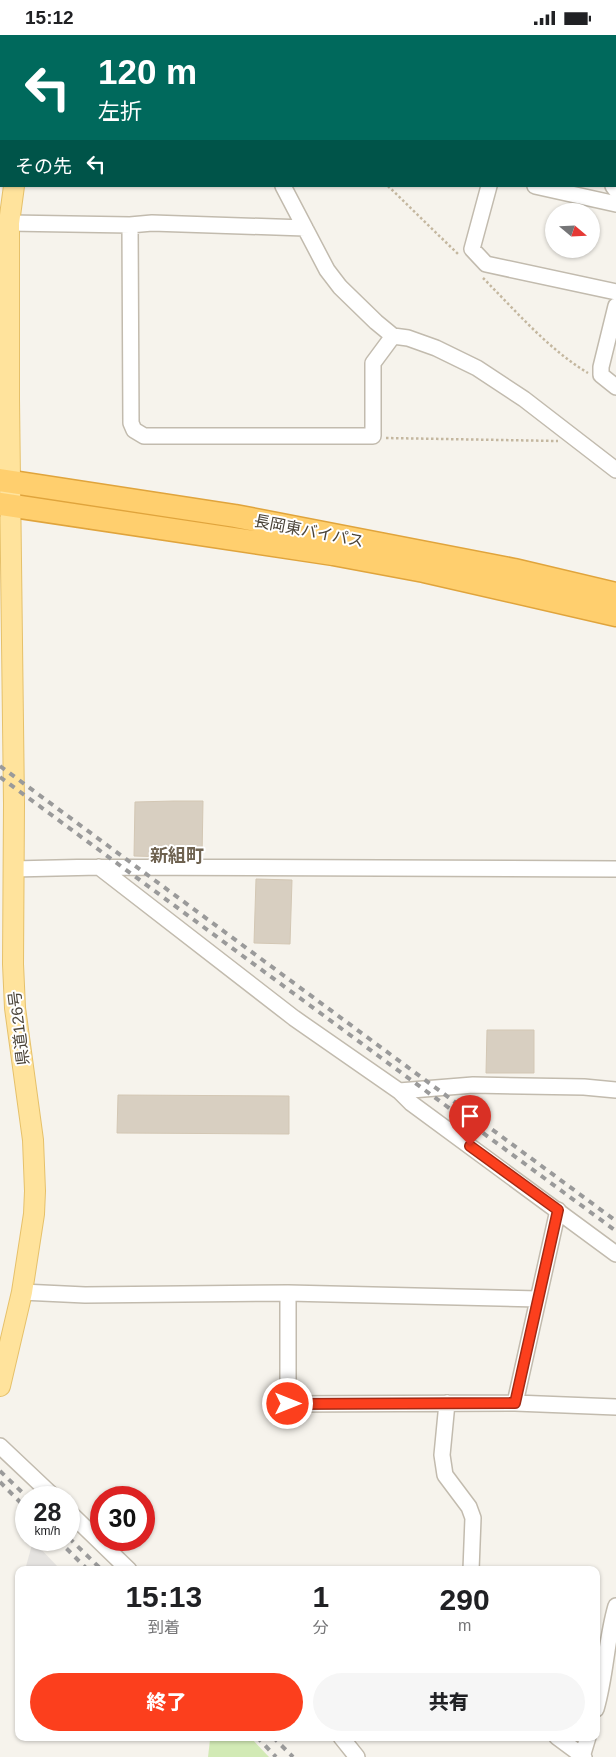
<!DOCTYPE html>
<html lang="ja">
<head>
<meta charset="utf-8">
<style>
  body { margin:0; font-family:Helvetica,"Noto Sans JP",sans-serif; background:#f6f6f6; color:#202124; height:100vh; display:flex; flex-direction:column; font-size:19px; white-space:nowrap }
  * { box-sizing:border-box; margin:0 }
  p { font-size:16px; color:#757577 }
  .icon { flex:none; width:28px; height:28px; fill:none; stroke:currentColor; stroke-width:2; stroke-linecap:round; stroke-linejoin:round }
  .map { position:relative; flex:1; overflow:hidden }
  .drawer { position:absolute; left:15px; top:1531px; width:585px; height:175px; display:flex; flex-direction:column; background:#fff; border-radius:10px; box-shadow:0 1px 4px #0004 }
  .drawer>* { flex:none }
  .guide { position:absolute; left:0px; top:0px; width:616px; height:152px; box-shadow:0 1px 4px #0004; background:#00695c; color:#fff; overflow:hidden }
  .needle { width:32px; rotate:109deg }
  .controls { position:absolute; left:545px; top:168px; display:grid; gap:10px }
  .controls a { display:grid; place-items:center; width:55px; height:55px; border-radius:50%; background:#fff; box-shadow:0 1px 4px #0004; font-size:25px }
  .speed { position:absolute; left:15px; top:1451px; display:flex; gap:10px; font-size:25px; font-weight:700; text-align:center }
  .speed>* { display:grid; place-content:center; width:65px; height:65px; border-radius:50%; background:#fff; box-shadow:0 1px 4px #0004; line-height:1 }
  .speed small { font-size:12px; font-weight:400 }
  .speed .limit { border:8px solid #d22; background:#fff; color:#111 }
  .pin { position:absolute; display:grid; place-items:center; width:42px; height:42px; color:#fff; margin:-51px -21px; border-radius:50% 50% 50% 0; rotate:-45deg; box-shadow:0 0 5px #0007 }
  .pin .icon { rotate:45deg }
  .me { position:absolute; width:55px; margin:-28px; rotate:90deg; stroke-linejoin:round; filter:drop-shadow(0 0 4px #0008) }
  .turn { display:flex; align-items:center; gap:18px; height:105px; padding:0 15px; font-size:22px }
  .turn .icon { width:65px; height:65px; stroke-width:2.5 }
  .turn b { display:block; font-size:35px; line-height:42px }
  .then { display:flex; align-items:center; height:48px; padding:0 15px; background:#0003; gap:10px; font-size:19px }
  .eta { display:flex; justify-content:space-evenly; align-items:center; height:85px; text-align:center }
  .eta b { font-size:30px; font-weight:800; line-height:35px }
  .button { display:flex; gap:10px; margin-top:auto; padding:10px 15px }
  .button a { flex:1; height:58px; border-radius:30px; background:#fc3f1d; color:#fff; font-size:20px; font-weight:800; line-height:58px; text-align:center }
  .button a+a { background:#f6f6f6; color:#202124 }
  .status { display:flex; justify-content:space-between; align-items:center; height:35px; padding:0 25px; background:#fff; direction:ltr }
  .status svg { height:14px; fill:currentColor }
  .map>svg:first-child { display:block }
  .green { fill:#d2eab5 }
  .parking { fill:#e5e3e0 }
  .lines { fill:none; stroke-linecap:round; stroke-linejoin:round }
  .canal { stroke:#a9d4f2; stroke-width:12 }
  .building { fill:#d8cfc1; stroke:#d3c7b4 }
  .minor-casing { stroke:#c2bbae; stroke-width:18 }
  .major-casing { stroke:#e6c16a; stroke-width:22 }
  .highway-casing { stroke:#e0a43c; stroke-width:25 }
  .path { stroke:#c4b79f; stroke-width:2.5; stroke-dasharray:2.5 2.5; stroke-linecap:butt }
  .minor { stroke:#fff; stroke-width:15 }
  .major { stroke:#ffe39c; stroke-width:20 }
  .highway { stroke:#ffcf6e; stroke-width:22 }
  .rail { stroke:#9a9a9a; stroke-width:4; stroke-dasharray:6 6; stroke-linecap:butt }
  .route-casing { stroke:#a42913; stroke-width:12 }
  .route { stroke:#fc3f1d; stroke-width:9 }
  .labels { text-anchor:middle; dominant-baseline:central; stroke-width:4; stroke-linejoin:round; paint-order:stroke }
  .street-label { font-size:16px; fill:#4b4439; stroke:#fff }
  .neighbourhood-label { font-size:18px; font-weight:bold; fill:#6e6250; stroke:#fff }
</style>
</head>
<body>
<div class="status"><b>15:12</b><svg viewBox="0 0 49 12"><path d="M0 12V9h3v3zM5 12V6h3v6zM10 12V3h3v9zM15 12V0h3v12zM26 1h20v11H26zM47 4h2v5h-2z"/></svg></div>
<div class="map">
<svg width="616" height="1722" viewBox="0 0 616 1722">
  <rect width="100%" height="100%" fill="#f6f3ec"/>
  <!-- green -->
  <path class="green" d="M 215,1703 L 251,1703 L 269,1722 L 208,1722 L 210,1705 Z"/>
  <!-- parking -->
  <path class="parking" d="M 33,1506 L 58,1532 L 57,1535 L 25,1535 Z"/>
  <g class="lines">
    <!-- canal -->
    <path class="canal" d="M 537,0 L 538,1
      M 615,92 L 616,93"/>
  </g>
  <!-- building -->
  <path class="building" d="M 174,766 L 203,766 L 202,823 L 134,821 L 135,767 Z
    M 256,844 L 292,845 L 290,909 L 254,908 Z
    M 487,995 L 534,995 L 534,1038 L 486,1038 Z
    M 118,1060 L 289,1061 L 289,1099 L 117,1098 Z"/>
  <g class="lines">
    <defs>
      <path id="minor" d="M 199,0 L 200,1
        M 284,0 L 285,1
        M 356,0 L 357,1
        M 486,0 L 487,1
        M 444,1 L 445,0
        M 0,29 L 1,30
        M 283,151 L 327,235 L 340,252 L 376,287 L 393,301 L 408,303 L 436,313 L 477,333 L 524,364 L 616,435
        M 489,151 L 472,214 L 486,229 L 616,257
        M 535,151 L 616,169
        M 613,151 L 616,155
        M 9,188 L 130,190 L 152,188 L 305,193
        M 130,190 L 131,388 L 134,395 L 144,401 L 373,401 L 373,328 L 393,301
        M 616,271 L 601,332 L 601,340 L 616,352
        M 99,832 L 294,983 L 399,1056 L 411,1068 L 616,1219
        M 13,834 L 99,832 L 616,834
        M 399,1056 L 473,1050 L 584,1052 L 616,1055
        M 22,1257 L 85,1260 L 288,1258 L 538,1264
        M 288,1258 L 288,1369 L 515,1368 L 616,1372
        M 447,1368 L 442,1420 L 445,1440 L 469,1472 L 473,1483 L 471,1535
        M 515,1368 L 558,1175
        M 0,1411 L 54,1462
        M 69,1477 L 129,1535
        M 596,1674 C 606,1640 606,1605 616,1571
        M 341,1702 L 357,1722
        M 557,1702 L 584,1722
        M 582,1722 L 588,1702"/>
      <path id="major" d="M 36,1 L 37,0
        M 0,1351 L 22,1257 L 34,1179 L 35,1156 L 33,1105 L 15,973 L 13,929 L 14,769 L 9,364 L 9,188 L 14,151"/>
      <path id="highway" d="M 0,445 L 235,481 L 514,535 L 616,559
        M 0,469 L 333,519 L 424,536 L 616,580"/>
    </defs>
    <!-- minor casing -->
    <use href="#minor" class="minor-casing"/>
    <!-- major casing -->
    <use href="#major" class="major-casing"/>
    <!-- highway casing -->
    <use href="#highway" class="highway-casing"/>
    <!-- path -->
    <path class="path" d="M 388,151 L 459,220
      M 483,243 C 516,276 548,314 588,338
      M 386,403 L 558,406"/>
    <!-- minor -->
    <use href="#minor" class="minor"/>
    <!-- major -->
    <use href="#major" class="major"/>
    <!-- highway -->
    <use href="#highway" class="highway"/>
    <!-- rail -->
    <path class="rail" d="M 0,731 L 616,1186
      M 0,742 L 616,1196
      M 0,1436 L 27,1462
      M 0,1447 L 26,1473
      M 69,1503 L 102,1535
      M 58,1505 L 88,1535
      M 257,1702 L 276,1722
      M 273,1702 L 293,1722"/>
  </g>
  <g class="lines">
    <defs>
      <path id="route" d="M 288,1369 L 515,1368 L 558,1175 L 470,1111"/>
    </defs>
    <!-- route casing -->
    <use href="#route" class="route-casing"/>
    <!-- route -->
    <use href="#route" class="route"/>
  </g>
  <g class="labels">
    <!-- street labels -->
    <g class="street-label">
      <text transform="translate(309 496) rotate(11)">長岡東バイパス</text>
      <text transform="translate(19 993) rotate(-97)">県道126号</text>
    </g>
    <!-- neighbourhood labels -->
    <g class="neighbourhood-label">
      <text x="177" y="821">新組町</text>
    </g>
  </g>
</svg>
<div class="controls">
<a><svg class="needle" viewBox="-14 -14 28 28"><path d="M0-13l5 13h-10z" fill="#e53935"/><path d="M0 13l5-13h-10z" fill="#757577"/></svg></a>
</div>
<div class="speed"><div>28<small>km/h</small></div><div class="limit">30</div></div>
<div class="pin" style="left:470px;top:1111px;background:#d93025"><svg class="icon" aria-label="arrive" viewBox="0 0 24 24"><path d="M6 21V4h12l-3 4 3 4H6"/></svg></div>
<svg class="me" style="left:288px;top:1369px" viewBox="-20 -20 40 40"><circle r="17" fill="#fc3f1d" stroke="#fff" stroke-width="3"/><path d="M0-11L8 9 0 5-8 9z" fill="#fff"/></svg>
<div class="guide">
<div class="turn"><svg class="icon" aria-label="left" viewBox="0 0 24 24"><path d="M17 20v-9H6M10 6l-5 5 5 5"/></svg><div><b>120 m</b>左折</div></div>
<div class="then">その先<svg class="icon" aria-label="left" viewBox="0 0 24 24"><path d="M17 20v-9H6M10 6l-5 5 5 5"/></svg></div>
</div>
<section class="drawer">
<div class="eta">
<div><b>15:13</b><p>到着</p></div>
<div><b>1</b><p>分</p></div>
<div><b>290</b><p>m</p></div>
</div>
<div class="button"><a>終了</a><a>共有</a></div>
</section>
</div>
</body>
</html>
